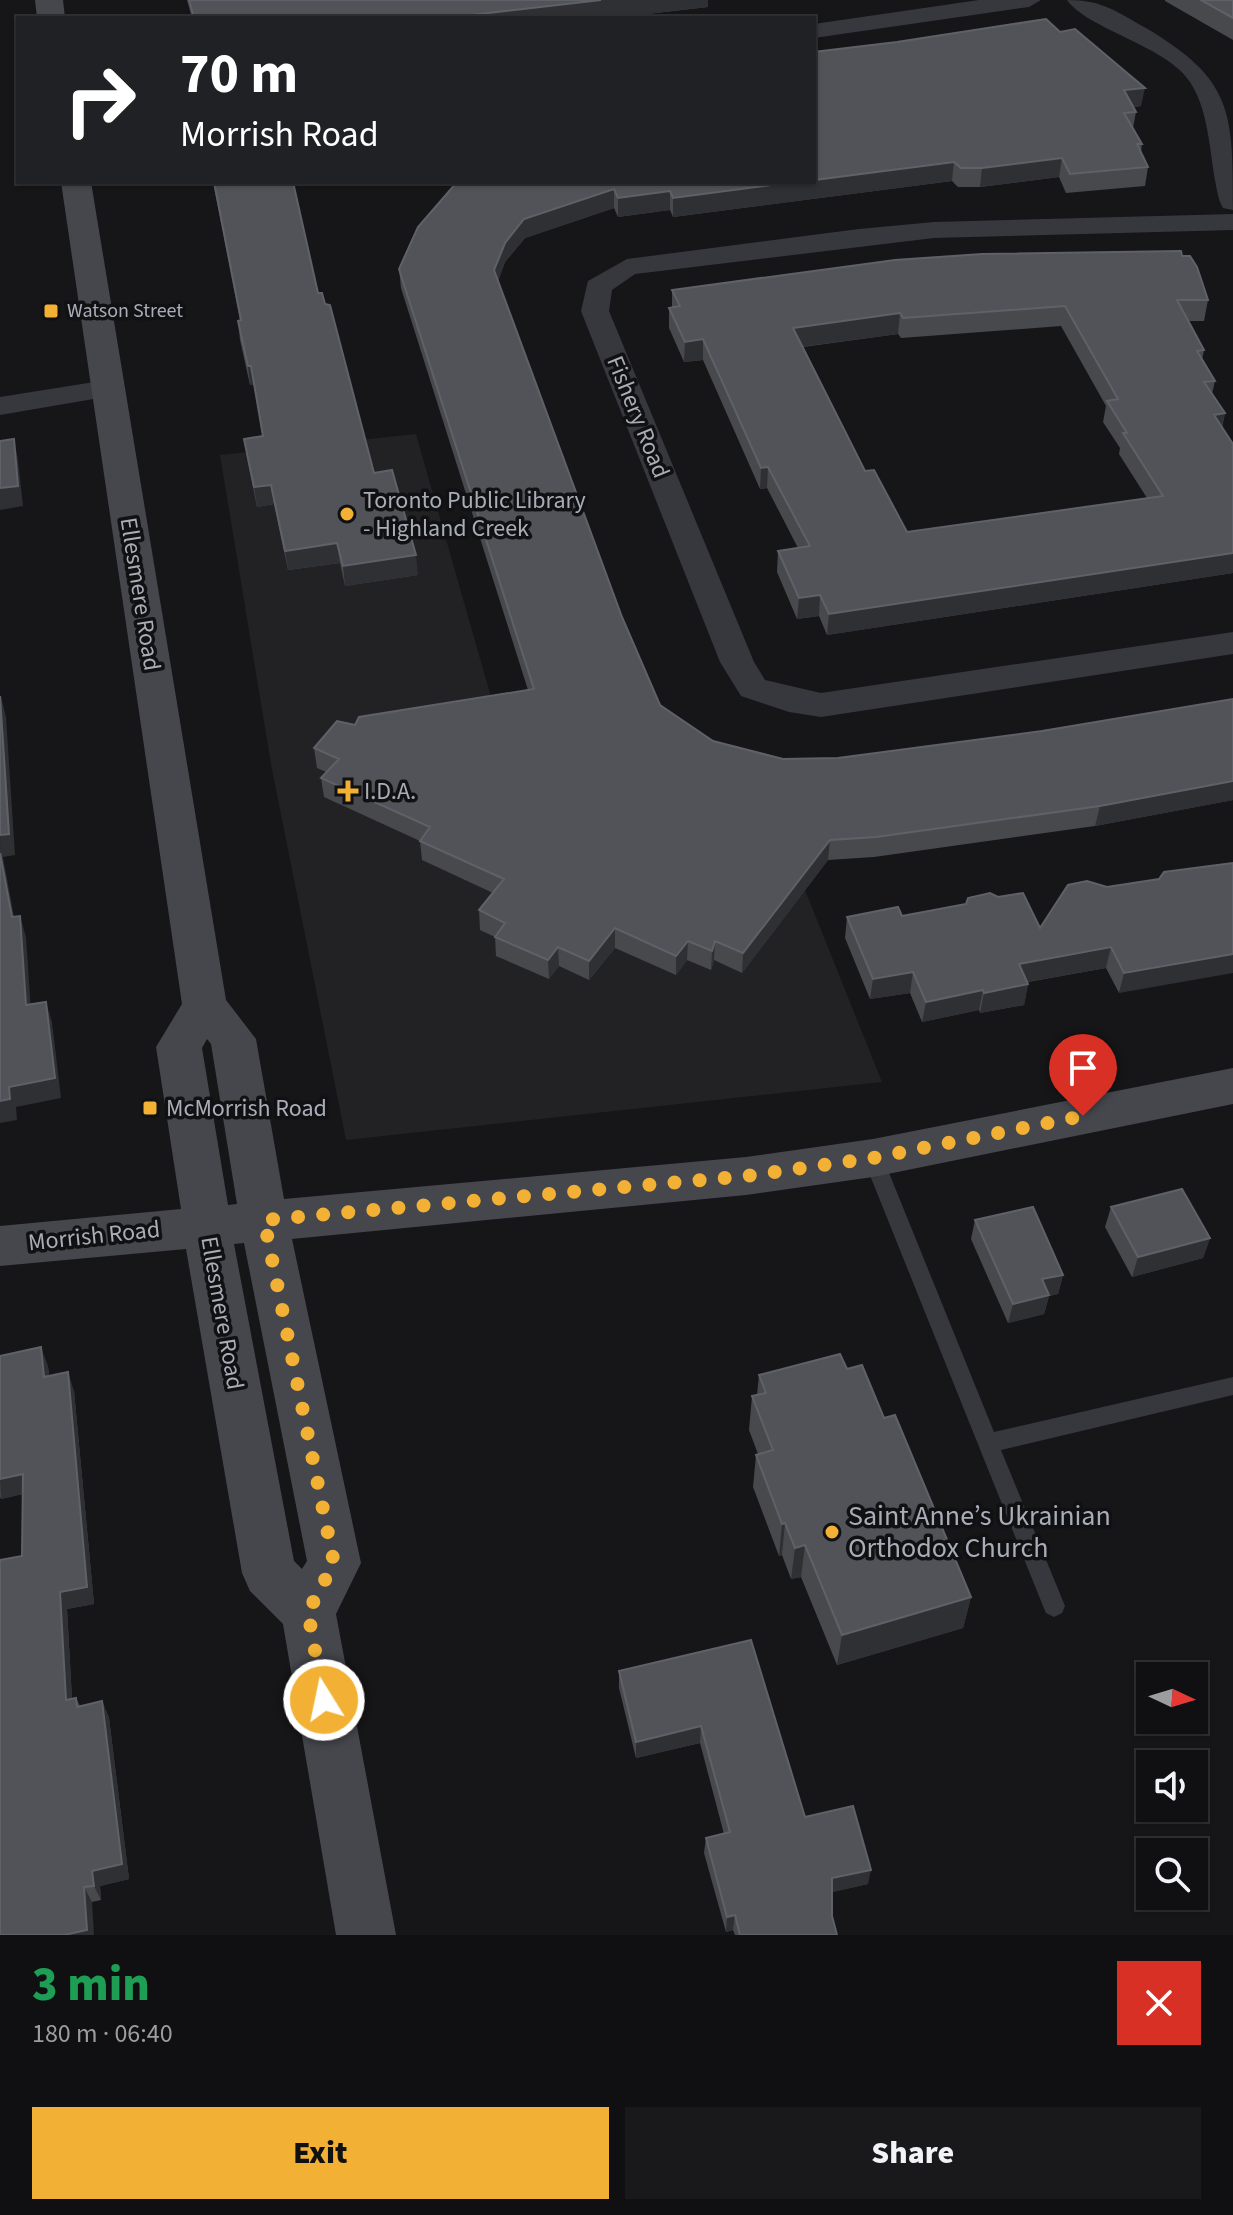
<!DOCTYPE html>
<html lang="en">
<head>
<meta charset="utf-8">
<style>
  body { margin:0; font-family:"Source Sans 3",sans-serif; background:#19191b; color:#f1f3f6; height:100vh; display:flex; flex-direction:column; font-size:30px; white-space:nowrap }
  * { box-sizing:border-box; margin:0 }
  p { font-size:26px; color:#9c9d9f }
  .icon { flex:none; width:44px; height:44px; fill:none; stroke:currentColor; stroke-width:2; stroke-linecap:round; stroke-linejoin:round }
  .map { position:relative; height:1935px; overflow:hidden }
  .side { display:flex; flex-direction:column; background:#101012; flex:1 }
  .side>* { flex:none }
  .guide { position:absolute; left:16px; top:16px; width:800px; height:168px; border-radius:0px; box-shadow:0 2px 6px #0004,0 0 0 2px #303032; background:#202124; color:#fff; overflow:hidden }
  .needle { width:52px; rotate:94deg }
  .controls { position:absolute; left:1136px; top:1662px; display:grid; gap:16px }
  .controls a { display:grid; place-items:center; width:72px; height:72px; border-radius:0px; background:#101012; box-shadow:0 2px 6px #0004,0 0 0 2px #303032; font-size:40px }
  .pin { position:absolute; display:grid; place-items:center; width:68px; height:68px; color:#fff; margin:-82px -34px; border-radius:50% 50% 50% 0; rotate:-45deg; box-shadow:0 0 8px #0007 }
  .pin .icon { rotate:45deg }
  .me { position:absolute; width:88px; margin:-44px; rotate:350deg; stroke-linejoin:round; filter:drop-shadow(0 0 6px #0008) }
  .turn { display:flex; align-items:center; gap:28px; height:168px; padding:0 32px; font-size:36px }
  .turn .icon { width:104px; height:104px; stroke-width:2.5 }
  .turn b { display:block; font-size:56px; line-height:68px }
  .round { display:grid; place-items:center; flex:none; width:84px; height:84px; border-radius:0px; background:#19191b }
  .overview { display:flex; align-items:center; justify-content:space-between; height:136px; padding:0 32px }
  h1 { font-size:48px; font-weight:800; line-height:60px; color:#1e9e55 }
  .primary-button { display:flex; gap:16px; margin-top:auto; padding:16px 32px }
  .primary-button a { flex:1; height:92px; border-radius:0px; background:#f2b134; color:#111; font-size:32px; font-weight:800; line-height:92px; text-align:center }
  .primary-button a+a { background:#19191b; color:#f1f3f6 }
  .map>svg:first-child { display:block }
  .built { fill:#222225 }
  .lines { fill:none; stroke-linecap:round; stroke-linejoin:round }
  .lane { fill:#37383d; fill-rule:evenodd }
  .street { fill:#37383d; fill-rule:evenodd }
  .secondary { fill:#45474d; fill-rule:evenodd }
  .wall { fill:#47494d; fill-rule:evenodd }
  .shaded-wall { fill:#2f3033 }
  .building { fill:#525359; stroke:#5f6168; stroke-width:2; fill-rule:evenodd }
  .route { stroke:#f2b134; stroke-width:14; stroke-dasharray:0 25.2 }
  .poi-dot { fill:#f2b134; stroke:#111113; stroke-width:3 }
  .labels { text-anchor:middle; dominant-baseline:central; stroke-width:7; stroke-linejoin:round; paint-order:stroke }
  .far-poi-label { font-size:20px; fill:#a8adb8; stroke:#111113; text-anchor:start }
  .street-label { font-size:24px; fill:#a8adb8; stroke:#111113 }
  .poi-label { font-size:24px; fill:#a8adb8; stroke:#111113; text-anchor:start }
  .near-poi-label { font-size:28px; fill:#a8adb8; stroke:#111113; text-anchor:start }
</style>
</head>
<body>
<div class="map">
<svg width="1233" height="1935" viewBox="0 0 1233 1935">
  <rect width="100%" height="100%" fill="#161618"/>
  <!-- built -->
  <path class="built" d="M 416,434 L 491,697 L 801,880 L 882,1082 L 346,1140 L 271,764 L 220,455 Z"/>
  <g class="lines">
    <!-- lane -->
    <path class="lane" d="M 873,1150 L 880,1152 L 883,1158 L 994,1432 L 1233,1377 L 1233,1395 L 1001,1450 L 1065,1606 L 1062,1613 L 1054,1617 L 1046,1613 L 1043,1606 L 863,1158 L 866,1152 Z"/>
    <!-- street -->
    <path class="street" d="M 979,0 L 1041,0 L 1029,7 L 814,38 L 814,24 Z
      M 1067,0 C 1103,0 1115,11 1146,28 C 1233,80 1233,111 1233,210 L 1223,208 L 1220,202 C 1209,165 1212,115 1190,82 C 1167,46 1087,29 1067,0 Z
      M 1233,214 L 1233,230 L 934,238 L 635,274 L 612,290 L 609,311 L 754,662 L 765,680 L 821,693 L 1233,632 L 1233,654 L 821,717 L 789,712 L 741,696 L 720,662 L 581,311 L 588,281 L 627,259 L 859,229 L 934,222 Z
      M 107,380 L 117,383 L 122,389 L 117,395 L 0,415 L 0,397 Z"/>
    <!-- secondary -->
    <path class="secondary" d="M 35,0 L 63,0 L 65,18 L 37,18 Z
      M 61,182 L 91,182 L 226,1000 L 256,1039 L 284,1199 L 746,1157 L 873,1139 L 1233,1068 L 1233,1104 L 873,1177 L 746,1195 L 292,1239 L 361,1563 L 336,1614 L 396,1935 L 336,1935 L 283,1624 L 250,1591 L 242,1573 L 186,1249 L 0,1266 L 0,1226 L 181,1209 L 156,1047 L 182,1004 ZM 207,1039 L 211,1044 L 237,1204 L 228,1205 L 202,1048 ZM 244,1243 L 307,1561 L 302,1569 L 294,1561 L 234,1244 Z"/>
  </g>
  <!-- wall -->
  <path class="wall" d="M 187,0 L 708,0 L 708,7 L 612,18 L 192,18 Z
    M 1165,0 L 1233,0 L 1233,40 L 1165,1 Z
    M 814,52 L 1141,106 L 1134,107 L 1136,112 L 1133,128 L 1142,144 L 1141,152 L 1148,167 L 1145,186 L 1066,193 L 1059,177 L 980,187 L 958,187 L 952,181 L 673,217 L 670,210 L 618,217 L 614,208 L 525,238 L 505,262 L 498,281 L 622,617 L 660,705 L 713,741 L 783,759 L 838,758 L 1042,731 L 1233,699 L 1233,800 L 1095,826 L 874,857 L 828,860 L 742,973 L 714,960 L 711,970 L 687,960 L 676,975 L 615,948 L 589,980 L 559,966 L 549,979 L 496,956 L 495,937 L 480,930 L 479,910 L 493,893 L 422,860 L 420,841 L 324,797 L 321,778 L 326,772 L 317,768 L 314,748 L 355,725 L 528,690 L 401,288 L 399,269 Z
    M 213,182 L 293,182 L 318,293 L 374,473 L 418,575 L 345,586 L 340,563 L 288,570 L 274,504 L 257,507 L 247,458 L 244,439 L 263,436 L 254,385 L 250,385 L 240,340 L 238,321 L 240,320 Z
    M 1182,256 L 1208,300 L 1204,321 L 1188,321 L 1204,350 L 1202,360 L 1215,381 L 1212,394 L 1225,413 L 1222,428 L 1233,444 L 1233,573 L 827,635 L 819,616 L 797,619 L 777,572 L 778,551 L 798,548 L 767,488 L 760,489 L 703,360 L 684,362 L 669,328 L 669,308 L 672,307 L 672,290 ZM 1061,326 L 1106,406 L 1103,422 L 1120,448 L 1119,454 L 1147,498 L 907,532 L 865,471 L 803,347 L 898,334 L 901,338 Z
    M 1159,879 L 1119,993 L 1106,968 L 1028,982 L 1028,984 L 1024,1005 L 980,1013 L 979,1010 L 922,1022 L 910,993 L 870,999 L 845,938 L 847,917 L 902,916 L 1040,928 L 1107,887 Z
    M 1111,1207 L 1210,1238 L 1203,1258 L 1132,1277 L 1105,1227 Z
    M 975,1220 L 1063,1275 L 1058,1294 L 1049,1296 L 1044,1314 L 1008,1323 L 971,1239 Z
    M 0,1356 L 48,1366 L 49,1376 L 74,1391 L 94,1604 L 67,1609 L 72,1699 L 76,1698 L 80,1706 L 102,1701 L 109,1718 L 129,1879 L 100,1886 L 101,1900 L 92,1902 L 0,1935 L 22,1556 L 23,1494 L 1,1499 L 0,1497 Z
    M 847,1369 L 884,1418 L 971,1597 L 963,1628 L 837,1665 L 801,1577 L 791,1579 L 782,1555 L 779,1556 L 753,1487 L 756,1455 L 758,1454 L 749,1430 L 752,1396 L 757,1395 L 759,1375 Z
    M 751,1640 L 805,1817 L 868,1884 L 832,1892 L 832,1916 L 837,1935 L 735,1935 L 733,1930 L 726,1932 L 704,1853 L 706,1838 L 724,1834 L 700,1743 L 636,1758 L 619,1688 L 619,1671 Z"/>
  <!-- shaded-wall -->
  <path class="shaded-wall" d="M 601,0 L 708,0 L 708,7 L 612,18 L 445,18 Z
    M 1145,88 L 1141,106 L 1121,109 L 1124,90 Z
    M 1062,158 L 1059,177 L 980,187 L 982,168 Z
    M 954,162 L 952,181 L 673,217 L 673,198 L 795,182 L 814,182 L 814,180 Z
    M 614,189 L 614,208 L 525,238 L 505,262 L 495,290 L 494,270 L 505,243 L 524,219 Z
    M 670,191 L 670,210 L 618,217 L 618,198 Z
    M 900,313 L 898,334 L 792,348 L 793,328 Z
    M 703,339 L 703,360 L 684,362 L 685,342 Z
    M 248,366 L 251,366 L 254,385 L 250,385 Z
    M 1225,413 L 1220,434 L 1214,415 Z
    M 14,439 L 18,460 L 23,506 L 0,510 L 0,488 Z
    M 768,467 L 767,488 L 760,489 L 761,468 Z
    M 271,485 L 274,504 L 257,507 L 254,487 Z
    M 337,543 L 340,563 L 288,570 L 285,551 Z
    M 1233,553 L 1233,573 L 827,635 L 829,614 Z
    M 416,555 L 418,575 L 345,586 L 343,566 Z
    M 820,595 L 819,616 L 797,619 L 799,598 Z
    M 1,696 L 6,717 L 15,855 L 3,857 L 18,938 L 12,917 L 0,853 Z
    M 1233,781 L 1233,800 L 1095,826 L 1100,806 Z
    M 830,840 L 828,860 L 742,973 L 743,953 Z
    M 20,916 L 26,937 L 32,1026 L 26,1005 Z
    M 615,928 L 615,948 L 589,980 L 589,961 Z
    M 688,941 L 687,960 L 676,975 L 676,956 Z
    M 715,941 L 714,960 L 711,970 L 712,951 Z
    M 558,947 L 559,966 L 549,979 L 548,960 Z
    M 1111,947 L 1106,968 L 1015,984 L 1019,964 Z
    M 1233,954 L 1233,973 L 1119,993 L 1124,973 Z
    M 913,972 L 910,993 L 870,999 L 873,979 Z
    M 1028,984 L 1024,1005 L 980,1013 L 984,993 Z
    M 983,990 L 979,1010 L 922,1022 L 926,1002 Z
    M 46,1002 L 52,1022 L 61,1098 L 16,1107 L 17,1120 L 0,1123 L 0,1101 L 9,1087 Z
    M 1210,1238 L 1203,1258 L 1132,1277 L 1138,1257 Z
    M 1063,1275 L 1058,1294 L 1049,1296 L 1044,1314 L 1008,1323 L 1013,1304 L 1042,1279 Z
    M 41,1347 L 48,1366 L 51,1396 L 44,1377 Z
    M 68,1372 L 74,1391 L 94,1604 L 67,1609 L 73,1716 L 66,1700 L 60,1592 Z
    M 23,1474 L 30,1492 L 1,1499 L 0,1479 Z
    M 785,1523 L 782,1555 L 779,1556 L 782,1524 Z
    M 805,1545 L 801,1577 L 791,1579 L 795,1548 Z
    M 971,1597 L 963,1628 L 837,1665 L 842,1635 Z
    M 102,1701 L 109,1718 L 129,1879 L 100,1886 L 101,1900 L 94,1886 L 92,1871 Z
    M 701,1726 L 700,1743 L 636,1758 L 636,1742 Z
    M 871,1870 L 868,1884 L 829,1893 L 832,1878 Z
    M 84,1887 L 92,1902 L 94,1935 L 64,1935 Z
    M 735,1915 L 733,1930 L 726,1932 L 727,1917 Z"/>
  <!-- building -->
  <path class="building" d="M 189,0 L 601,0 L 445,18 L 194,18 Z
    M 1201,0 L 1233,0 L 1233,18 Z
    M 1046,19 L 1060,32 L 1075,29 L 1145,88 L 1124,90 L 1136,112 L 1124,113 L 1142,144 L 1137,144 L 1148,167 L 1070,174 L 1062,158 L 982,168 L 961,168 L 954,162 L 814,180 L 814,52 L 897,42 Z
    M 214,182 L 293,182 L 318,293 L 322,293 L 325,304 L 330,305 L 374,473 L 392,470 L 416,555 L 343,566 L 337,543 L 285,551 L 271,485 L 254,487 L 244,439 L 263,436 L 251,366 L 248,366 L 238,321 L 241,320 Z
    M 457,182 L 795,182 L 673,198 L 670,191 L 618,198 L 614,189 L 524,219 L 505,243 L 494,270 L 622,617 L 660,705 L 713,741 L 783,759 L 838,758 L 1042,731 L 1233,699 L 1233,781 L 1100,806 L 876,837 L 830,840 L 743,953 L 715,941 L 712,951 L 688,941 L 676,956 L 615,928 L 589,961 L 558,947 L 548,960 L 495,937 L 505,923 L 479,910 L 504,879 L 420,841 L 430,827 L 321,778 L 339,759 L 314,748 L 337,721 L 355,725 L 359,717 L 534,689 L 399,269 L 418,227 Z
    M 1181,251 L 1182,256 L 1190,256 L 1197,267 L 1208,300 L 1177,300 L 1204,350 L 1197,351 L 1215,381 L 1204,382 L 1225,413 L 1214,415 L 1233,444 L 1233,553 L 829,614 L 820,595 L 799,598 L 778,551 L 810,546 L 768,467 L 761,468 L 703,339 L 685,342 L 669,308 L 680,306 L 672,290 L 895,260 L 982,254 ZM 1065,306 L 1118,399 L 1107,401 L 1127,433 L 1123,433 L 1163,496 L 907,532 L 874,470 L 865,471 L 793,328 L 900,313 L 903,318 Z
    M 14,439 L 18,486 L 0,488 L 0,441 Z
    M 0,696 L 9,834 L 0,835 Z
    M 0,853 L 12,917 L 20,916 L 26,1005 L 46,1002 L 55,1078 L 9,1087 L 10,1099 L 0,1101 Z
    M 1233,863 L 1233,954 L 1124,973 L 1111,947 L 1019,964 L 1028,984 L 984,993 L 983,990 L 926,1002 L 913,972 L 873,979 L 847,917 L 898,907 L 902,916 L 966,904 L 968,898 L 990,893 L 998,897 L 1023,893 L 1040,928 L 1068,885 L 1087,881 L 1107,887 L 1159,879 L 1164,872 Z
    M 1182,1189 L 1210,1238 L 1138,1257 L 1111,1207 Z
    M 1033,1207 L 1063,1275 L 1042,1279 L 1049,1295 L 1013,1304 L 975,1220 Z
    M 41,1347 L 44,1377 L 68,1372 L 87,1587 L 60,1592 L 66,1700 L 76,1698 L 77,1707 L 102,1701 L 122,1864 L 92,1871 L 94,1886 L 84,1887 L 87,1930 L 64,1935 L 0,1935 L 0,1560 L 22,1556 L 23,1474 L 0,1479 L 0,1356 Z
    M 840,1354 L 847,1369 L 862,1365 L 884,1418 L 895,1415 L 971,1597 L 842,1635 L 805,1545 L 795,1548 L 785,1523 L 782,1524 L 756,1455 L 773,1450 L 752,1396 L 766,1393 L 759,1375 Z
    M 751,1640 L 805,1817 L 853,1806 L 871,1870 L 832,1878 L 832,1916 L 837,1935 L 740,1935 L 735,1915 L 727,1917 L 706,1838 L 730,1832 L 701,1726 L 636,1742 L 619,1671 Z"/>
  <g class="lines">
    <!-- route -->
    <path class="route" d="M 324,1700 L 308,1612 L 334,1563 L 264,1220 L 746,1176 L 873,1158 L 1083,1116"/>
  </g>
  <!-- markers -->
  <g class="poi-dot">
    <rect x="43" y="303" width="16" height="16" rx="4"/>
    <circle cx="347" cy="514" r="8"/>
    <path d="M344 779h8v8h8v8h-8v8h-8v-8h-8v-8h8z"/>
    <rect x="142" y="1100" width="16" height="16" rx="4"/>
    <circle cx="832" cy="1532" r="8"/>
  </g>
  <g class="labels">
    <!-- far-poi labels -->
    <g class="far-poi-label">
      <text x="67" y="311">Watson Street</text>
    </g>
    <!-- street labels -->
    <g class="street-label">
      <text transform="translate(638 417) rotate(68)">Fishery Road</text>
      <text transform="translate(140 594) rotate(81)">Ellesmere Road</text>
      <text transform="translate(94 1236) rotate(-6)">Morrish Road</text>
      <text transform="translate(222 1313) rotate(80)">Ellesmere Road</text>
    </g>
    <!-- poi labels -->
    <g class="poi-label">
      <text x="363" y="500">Toronto Public Library<tspan x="363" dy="28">- Highland Creek</tspan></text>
      <text x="364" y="791">I.D.A.</text>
      <text x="166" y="1108">McMorrish Road</text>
    </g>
    <!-- near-poi labels -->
    <g class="near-poi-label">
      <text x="848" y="1516">Saint Anne’s Ukrainian<tspan x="848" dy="32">Orthodox Church</tspan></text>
    </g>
  </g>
</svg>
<div class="controls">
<a><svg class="needle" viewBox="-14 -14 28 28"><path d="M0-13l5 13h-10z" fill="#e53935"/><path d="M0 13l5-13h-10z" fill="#9c9d9f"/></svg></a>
<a><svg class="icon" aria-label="sound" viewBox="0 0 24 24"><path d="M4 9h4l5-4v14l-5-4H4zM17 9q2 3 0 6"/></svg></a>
<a><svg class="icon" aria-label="search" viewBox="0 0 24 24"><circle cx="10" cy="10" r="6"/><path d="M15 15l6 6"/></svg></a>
</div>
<div class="pin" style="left:1083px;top:1116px;background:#d93025"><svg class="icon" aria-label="arrive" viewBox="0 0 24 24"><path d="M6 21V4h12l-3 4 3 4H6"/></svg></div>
<svg class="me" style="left:324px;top:1700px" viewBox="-20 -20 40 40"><circle r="17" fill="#f2b134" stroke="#fff" stroke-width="3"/><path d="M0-11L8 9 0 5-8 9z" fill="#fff"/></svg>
<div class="guide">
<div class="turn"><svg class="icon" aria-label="right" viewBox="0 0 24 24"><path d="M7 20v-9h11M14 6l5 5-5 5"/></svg><div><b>70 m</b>Morrish Road</div></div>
</div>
</div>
<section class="side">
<div class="overview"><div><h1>3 min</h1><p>180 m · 06:40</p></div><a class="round" style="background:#d93025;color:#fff"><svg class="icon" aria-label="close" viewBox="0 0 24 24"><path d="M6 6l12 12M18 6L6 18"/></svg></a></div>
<div class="primary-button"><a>Exit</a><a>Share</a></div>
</section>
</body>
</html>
